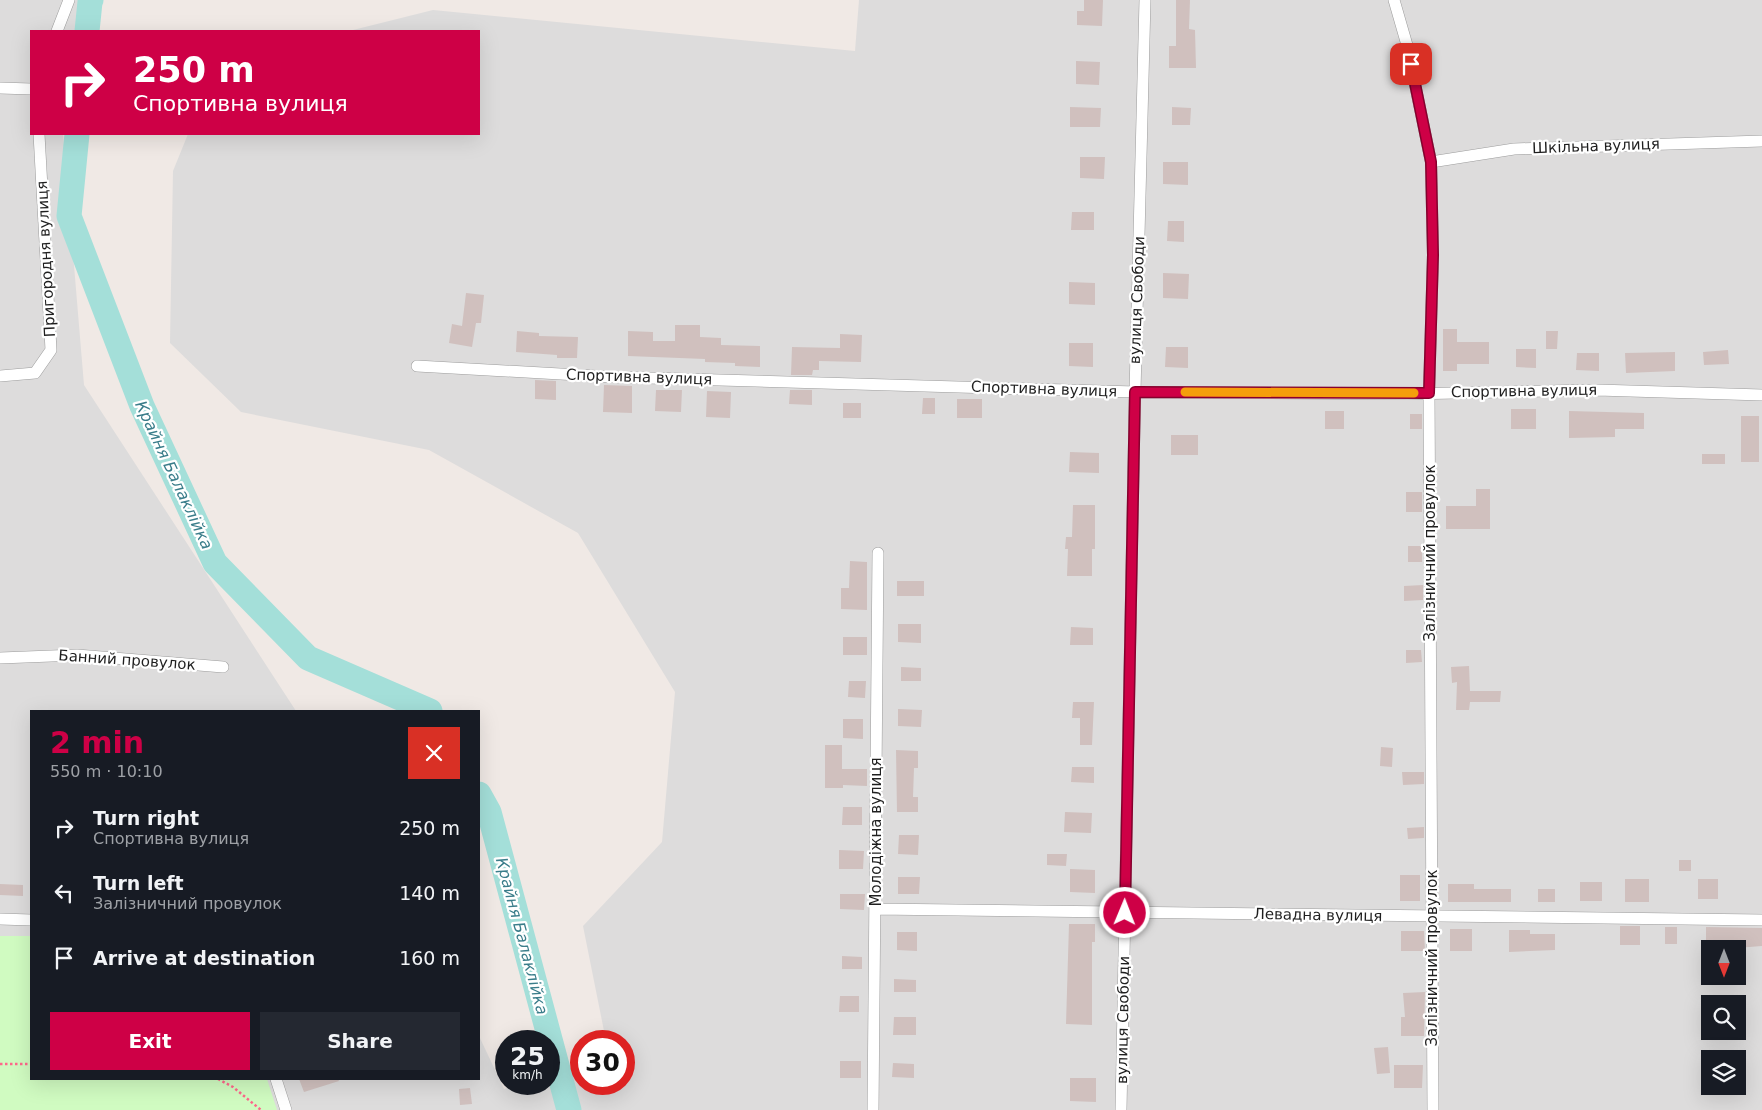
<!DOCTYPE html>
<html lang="en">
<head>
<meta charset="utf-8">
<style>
  body { margin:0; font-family:"DejaVu Sans",sans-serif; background:#242831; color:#f1f3f6; height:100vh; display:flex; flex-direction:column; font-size:19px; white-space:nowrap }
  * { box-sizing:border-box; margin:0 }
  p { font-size:16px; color:#9ea1a6 }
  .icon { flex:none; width:28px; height:28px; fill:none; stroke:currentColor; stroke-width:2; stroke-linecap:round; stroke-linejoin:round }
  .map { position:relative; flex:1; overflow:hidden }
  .panel { position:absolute; left:30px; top:710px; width:450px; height:370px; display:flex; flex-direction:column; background:#171b24; border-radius:0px; box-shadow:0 5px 20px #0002 }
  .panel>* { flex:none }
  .hud { position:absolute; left:30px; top:30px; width:450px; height:105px; border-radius:0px; box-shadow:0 5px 20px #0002; background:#ce0046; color:#fff; overflow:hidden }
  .needle { width:32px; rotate:180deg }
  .tools { position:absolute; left:1701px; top:940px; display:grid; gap:10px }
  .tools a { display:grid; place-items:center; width:45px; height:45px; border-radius:0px; background:#171b24; box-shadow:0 5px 20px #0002; font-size:25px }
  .speed { position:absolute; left:495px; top:1030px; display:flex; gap:10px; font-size:25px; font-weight:700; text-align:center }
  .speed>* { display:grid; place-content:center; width:65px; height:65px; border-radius:50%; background:#171b24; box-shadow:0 5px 20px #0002; line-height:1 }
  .speed small { font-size:12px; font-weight:400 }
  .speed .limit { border:8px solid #d22; background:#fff; color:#111 }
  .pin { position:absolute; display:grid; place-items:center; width:42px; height:42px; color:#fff; margin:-21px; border-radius:10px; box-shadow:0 2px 8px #0006 }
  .me { position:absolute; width:55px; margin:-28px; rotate:1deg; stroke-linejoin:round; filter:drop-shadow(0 0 4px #0008) }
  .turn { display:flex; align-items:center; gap:18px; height:105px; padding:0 20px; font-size:22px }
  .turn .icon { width:65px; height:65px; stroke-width:2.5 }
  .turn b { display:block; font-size:35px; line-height:42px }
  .round { display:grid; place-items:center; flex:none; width:52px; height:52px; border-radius:0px; background:#242831 }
  .summary { display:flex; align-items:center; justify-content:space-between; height:85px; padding:0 20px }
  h1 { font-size:30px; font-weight:700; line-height:38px; color:#ce0046 }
  .cta { display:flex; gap:10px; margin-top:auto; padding:10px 20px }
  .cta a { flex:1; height:58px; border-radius:0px; background:#ce0046; color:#fff; font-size:20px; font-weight:700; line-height:58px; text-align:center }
  .cta a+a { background:#242831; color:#f1f3f6 }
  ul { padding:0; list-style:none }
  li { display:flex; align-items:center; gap:15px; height:65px; padding:0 20px }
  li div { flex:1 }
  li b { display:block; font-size:19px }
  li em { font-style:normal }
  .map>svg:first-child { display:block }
  .residential { fill:#dddcdc; fill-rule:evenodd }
  .park { fill:#d0fbc1 }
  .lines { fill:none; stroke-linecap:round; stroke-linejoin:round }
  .river { stroke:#a4dfd9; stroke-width:25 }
  .building { fill:#d0c0be }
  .street-casing { stroke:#9c9c9c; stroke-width:12 }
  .path { stroke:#fe688b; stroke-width:2.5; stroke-dasharray:2.5 2.5; stroke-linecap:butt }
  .street { stroke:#fff; stroke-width:11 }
  .route-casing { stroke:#86002e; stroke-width:12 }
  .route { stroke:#ce0046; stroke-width:9 }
  .slow { stroke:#f59e0b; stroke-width:9 }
  .labels { text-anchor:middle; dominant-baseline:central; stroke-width:4.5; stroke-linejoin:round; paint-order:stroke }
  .street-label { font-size:15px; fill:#1f1f1f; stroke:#fff }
  .water-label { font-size:16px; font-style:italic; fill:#3a7d8a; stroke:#fff }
</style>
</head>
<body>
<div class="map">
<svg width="1762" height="1110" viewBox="0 0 1762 1110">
  <rect width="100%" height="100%" fill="#f0e9e5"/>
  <!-- residential -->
  <path class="residential" d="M 0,0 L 102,0 L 90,31 L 31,31 L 31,134 L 63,134 L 84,385 L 296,711 L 31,711 L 31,1079 L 479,1079 L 479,1036 L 504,1089 L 520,1084 L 549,1084 L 549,1075 L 581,1066 L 581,1084 L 624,1084 L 624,1041 L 606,1041 L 583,926 L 662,842 L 675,692 L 578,533 L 429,450 L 241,412 L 170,343 L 173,171 L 188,134 L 479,134 L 479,31 L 349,31 L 433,10 L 855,51 L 859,0 L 1762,0 L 1762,1110 L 0,1110 ZM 1710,949 L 1738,949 L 1738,976 L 1710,976 ZM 1710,1004 L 1738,1004 L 1738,1031 L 1710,1031 ZM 1710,1059 L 1738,1059 L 1738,1086 L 1710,1086 Z"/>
  <!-- park -->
  <path class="park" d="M 0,936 L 31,936 L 31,1079 L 267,1079 L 277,1110 L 0,1110 Z"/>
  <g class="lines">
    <!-- river -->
    <path class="river" d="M 87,31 L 90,2 L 91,0
      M 77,134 L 69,216 L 142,406 L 215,563 L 308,658 L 430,711
      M 479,794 L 489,812 L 569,1110"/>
  </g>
  <!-- building -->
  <path class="building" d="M 1084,0 L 1103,0 L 1102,26 L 1077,25 L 1077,11 L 1084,11 Z
    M 1176,0 L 1190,0 L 1189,29 L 1195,30 L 1196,68 L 1169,68 L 1169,46 L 1176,46 Z
    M 1076,61 L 1100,62 L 1099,85 L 1076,84 Z
    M 1070,107 L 1101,108 L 1100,127 L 1070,127 Z
    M 1172,107 L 1191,108 L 1190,125 L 1172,125 Z
    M 1080,157 L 1105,157 L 1104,179 L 1080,178 Z
    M 1163,162 L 1188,162 L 1188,185 L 1163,184 Z
    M 1072,212 L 1094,212 L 1094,230 L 1071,230 Z
    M 1168,221 L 1184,221 L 1184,242 L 1167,241 Z
    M 1163,273 L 1189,274 L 1188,299 L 1163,298 Z
    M 1069,282 L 1095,283 L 1095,305 L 1069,304 Z
    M 466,293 L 484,295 L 481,323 L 476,323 L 472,347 L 449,343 L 452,324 L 462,326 Z
    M 675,325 L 700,325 L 700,337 L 721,338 L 721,345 L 760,346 L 760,367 L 735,366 L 735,363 L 705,362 L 705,359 L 628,356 L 628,331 L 653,332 L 653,341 L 675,341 Z
    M 1443,329 L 1457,329 L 1457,342 L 1489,342 L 1489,364 L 1457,364 L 1457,371 L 1443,371 Z
    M 517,331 L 539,333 L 539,336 L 578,337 L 577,358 L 557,358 L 557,355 L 516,352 Z
    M 1546,331 L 1558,331 L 1557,349 L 1546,349 Z
    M 840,334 L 862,335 L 861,362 L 819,361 L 819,370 L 813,370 L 812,375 L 791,375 L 792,347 L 840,348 Z
    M 1069,343 L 1093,343 L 1093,367 L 1069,366 Z
    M 1166,347 L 1188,347 L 1188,368 L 1165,367 Z
    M 1516,349 L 1536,349 L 1536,368 L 1516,367 Z
    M 1728,350 L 1729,364 L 1704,365 L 1703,352 Z
    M 1675,352 L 1675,371 L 1626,373 L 1625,353 Z
    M 1577,353 L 1599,353 L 1599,371 L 1576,370 Z
    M 535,380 L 556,381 L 556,400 L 535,399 Z
    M 604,385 L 632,386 L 632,413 L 603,412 Z
    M 656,390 L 682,390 L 681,412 L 655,411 Z
    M 790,390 L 812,390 L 812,405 L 789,404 Z
    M 707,391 L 731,392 L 730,418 L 706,417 Z
    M 923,398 L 935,398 L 935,414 L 922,414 Z
    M 957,399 L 982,399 L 982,418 L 957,418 Z
    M 843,403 L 861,403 L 861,418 L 843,418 Z
    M 1511,409 L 1536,409 L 1536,429 L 1511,429 Z
    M 1325,411 L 1344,411 L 1344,429 L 1325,429 Z
    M 1569,411 L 1644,413 L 1644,429 L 1615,429 L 1615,437 L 1569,438 Z
    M 1410,414 L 1422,414 L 1422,429 L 1410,429 Z
    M 1741,416 L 1759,416 L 1759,462 L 1741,462 Z
    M 1171,435 L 1198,435 L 1198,455 L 1171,455 Z
    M 1070,452 L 1099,453 L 1099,473 L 1069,472 Z
    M 1702,454 L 1725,454 L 1725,464 L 1702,464 Z
    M 1476,489 L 1490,489 L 1490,529 L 1446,529 L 1446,506 L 1476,506 Z
    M 1406,492 L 1422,492 L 1422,512 L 1406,512 Z
    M 1073,505 L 1095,505 L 1095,549 L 1092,549 L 1092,576 L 1067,576 L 1068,549 L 1065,549 L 1066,537 L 1072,537 Z
    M 1408,546 L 1422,546 L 1422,562 L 1408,562 Z
    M 850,561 L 867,562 L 867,610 L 841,609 L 841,588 L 849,588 Z
    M 897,581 L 924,581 L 924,596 L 897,596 Z
    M 1423,585 L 1423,600 L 1404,601 L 1404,586 Z
    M 898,624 L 921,624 L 921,643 L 898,642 Z
    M 1071,627 L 1093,628 L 1093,645 L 1070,645 Z
    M 843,637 L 867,637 L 867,655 L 843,655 Z
    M 1406,650 L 1421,650 L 1422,662 L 1406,663 Z
    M 1469,666 L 1470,691 L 1501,691 L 1500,702 L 1470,702 L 1469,710 L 1456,710 L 1457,682 L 1452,683 L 1451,667 Z
    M 901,667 L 921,668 L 921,681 L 901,681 Z
    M 849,681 L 866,681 L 865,698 L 848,697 Z
    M 1073,702 L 1094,702 L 1092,745 L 1080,745 L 1080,718 L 1072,718 Z
    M 898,709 L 922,710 L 921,727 L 898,726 Z
    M 843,719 L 863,719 L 863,739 L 843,738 Z
    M 825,745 L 842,745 L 842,769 L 867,769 L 867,786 L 843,785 L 843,788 L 825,788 Z
    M 1381,747 L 1393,748 L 1392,767 L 1380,766 Z
    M 896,750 L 918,751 L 918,768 L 914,768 L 913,797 L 918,797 L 918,812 L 897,812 Z
    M 1072,767 L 1094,767 L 1094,783 L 1071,782 Z
    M 1402,772 L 1424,772 L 1424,784 L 1403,785 Z
    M 843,807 L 862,807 L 862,825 L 842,825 Z
    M 1065,812 L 1092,813 L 1091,833 L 1064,832 Z
    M 1424,827 L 1424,838 L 1408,839 L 1407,828 Z
    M 899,835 L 919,835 L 918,855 L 898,854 Z
    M 839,850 L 864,851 L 863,869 L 839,869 Z
    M 1047,854 L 1067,854 L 1066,866 L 1047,865 Z
    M 1679,860 L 1691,860 L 1691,871 L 1679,871 Z
    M 1070,869 L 1095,870 L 1095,893 L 1070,892 Z
    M 1400,875 L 1420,875 L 1420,901 L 1400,901 Z
    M 898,877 L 920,877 L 919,894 L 898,894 Z
    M 1625,879 L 1649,879 L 1649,902 L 1625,902 Z
    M 1698,879 L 1718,879 L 1718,899 L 1698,899 Z
    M 1580,882 L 1602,882 L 1602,901 L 1580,901 Z
    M 0,884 L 23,885 L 23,896 L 0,895 Z
    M 1448,884 L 1474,884 L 1474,889 L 1511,889 L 1511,902 L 1448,902 Z
    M 1538,889 L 1555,889 L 1555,902 L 1538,902 Z
    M 840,894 L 865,894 L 864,910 L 840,909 Z
    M 1069,924 L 1095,924 L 1095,942 L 1092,942 L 1092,1025 L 1066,1024 Z
    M 1620,926 L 1640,926 L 1640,945 L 1620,945 Z
    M 1665,927 L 1677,927 L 1677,944 L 1665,944 Z
    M 1706,927 L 1762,928 L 1762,946 L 1736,948 L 1736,945 L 1706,945 Z
    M 1450,929 L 1472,929 L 1472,951 L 1450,951 Z
    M 1509,930 L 1530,930 L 1530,934 L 1555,934 L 1555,950 L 1509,952 Z
    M 1401,931 L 1424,931 L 1425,951 L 1401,951 Z
    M 897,932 L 917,932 L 917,951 L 897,950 Z
    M 842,956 L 862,957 L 862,969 L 842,969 Z
    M 894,979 L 916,980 L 916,992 L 894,992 Z
    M 1425,992 L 1424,1036 L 1401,1036 L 1401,1017 L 1405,1017 L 1403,993 Z
    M 840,996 L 859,996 L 859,1012 L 839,1012 Z
    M 894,1017 L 916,1017 L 916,1035 L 893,1035 Z
    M 1388,1047 L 1390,1073 L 1377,1074 L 1374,1048 Z
    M 840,1061 L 861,1061 L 861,1078 L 840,1078 Z
    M 893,1063 L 914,1064 L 914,1078 L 892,1077 Z
    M 1394,1065 L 1423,1065 L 1422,1088 L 1394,1088 Z
    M 1070,1078 L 1096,1078 L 1096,1102 L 1070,1101 Z
    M 299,1079 L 338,1079 L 339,1081 L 304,1092 Z
    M 470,1088 L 472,1104 L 460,1105 L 459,1089 Z"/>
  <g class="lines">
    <defs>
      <path id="street" d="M 1394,0 L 1407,45 L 1431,162 L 1433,255 L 1429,393 L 1433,1110
        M 57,31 L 69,0
        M 0,88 L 31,89
        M 1431,162 L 1514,149 L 1762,141
        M 417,366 L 613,377 L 1135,392 L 1408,394 L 1597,390 L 1762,395
        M 0,376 L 35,373 L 51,350 L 39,134
        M 0,658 L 77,655 L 223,667
        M 875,909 L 1762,920
        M 0,919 L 31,920
        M 276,1079 L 286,1110
        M 873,1110 L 878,553
        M 1121,1110 L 1135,392 L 1145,0"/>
    </defs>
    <!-- street casing -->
    <use href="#street" class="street-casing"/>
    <!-- path -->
    <path class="path" d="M 0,1064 L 31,1064
      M 218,1079 L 233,1087 L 261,1110"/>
    <!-- street -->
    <use href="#street" class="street"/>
  </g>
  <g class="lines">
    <defs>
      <path id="route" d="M 1125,913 L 1135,392 L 1429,393 L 1433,255 L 1431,162 L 1411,64"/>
    </defs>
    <!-- route casing -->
    <use href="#route" class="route-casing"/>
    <!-- route -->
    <use href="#route" class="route"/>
    <!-- slow -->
    <path class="slow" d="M 1185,392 L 1414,393"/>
  </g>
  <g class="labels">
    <!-- street labels -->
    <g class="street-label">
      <text transform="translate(1596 146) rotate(-2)">Шкільна вулиця</text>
      <text transform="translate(46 259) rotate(-93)">Пригородня вулиця</text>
      <text transform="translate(1137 300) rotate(-88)">вулиця Свободи</text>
      <text transform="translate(639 377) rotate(2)">Спортивна вулиця</text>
      <text transform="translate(1044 389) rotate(2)">Спортивна вулиця</text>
      <text transform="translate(1524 391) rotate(-1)">Спортивна вулиця</text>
      <text transform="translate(1430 553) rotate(-90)">Залізничний провулок</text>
      <text transform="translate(127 660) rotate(4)">Банний провулок</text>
      <text transform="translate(876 832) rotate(-90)">Молодіжна вулиця</text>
      <text transform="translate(1318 915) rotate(1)">Левадна вулиця</text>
      <text transform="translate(1432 958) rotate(-90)">Залізничний провулок</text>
      <text transform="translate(1123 1020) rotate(-89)">вулиця Свободи</text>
    </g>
    <!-- water labels -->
    <g class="water-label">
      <text transform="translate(174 475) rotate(65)">Крайня Балаклійка</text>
      <text transform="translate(522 936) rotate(75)">Крайня Балаклійка</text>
    </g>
  </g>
</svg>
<div class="tools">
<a><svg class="needle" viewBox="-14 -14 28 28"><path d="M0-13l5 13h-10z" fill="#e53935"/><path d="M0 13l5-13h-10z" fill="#9ea1a6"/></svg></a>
<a><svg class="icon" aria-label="search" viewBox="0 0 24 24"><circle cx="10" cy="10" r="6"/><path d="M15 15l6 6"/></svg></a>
<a><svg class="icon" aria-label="layers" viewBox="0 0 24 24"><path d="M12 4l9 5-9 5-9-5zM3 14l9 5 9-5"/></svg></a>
</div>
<div class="speed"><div>25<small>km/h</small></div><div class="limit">30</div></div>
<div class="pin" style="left:1411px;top:64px;background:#d93025"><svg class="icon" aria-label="arrive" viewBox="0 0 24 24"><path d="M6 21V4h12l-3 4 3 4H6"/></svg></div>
<svg class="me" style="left:1125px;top:913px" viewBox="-20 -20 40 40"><circle r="17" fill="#ce0046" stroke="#fff" stroke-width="3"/><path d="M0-11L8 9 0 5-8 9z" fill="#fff"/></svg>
<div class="hud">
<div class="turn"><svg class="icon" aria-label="right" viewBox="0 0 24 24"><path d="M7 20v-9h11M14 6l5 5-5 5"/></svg><div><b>250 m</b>Спортивна вулиця</div></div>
</div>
<section class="panel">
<div class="summary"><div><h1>2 min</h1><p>550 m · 10:10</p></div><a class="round" style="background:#d93025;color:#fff"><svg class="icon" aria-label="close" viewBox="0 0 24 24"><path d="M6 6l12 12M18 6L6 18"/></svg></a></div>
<ul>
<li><svg class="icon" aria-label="right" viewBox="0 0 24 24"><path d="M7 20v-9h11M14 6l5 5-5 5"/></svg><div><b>Turn right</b><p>Спортивна вулиця</p></div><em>250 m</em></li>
<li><svg class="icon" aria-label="left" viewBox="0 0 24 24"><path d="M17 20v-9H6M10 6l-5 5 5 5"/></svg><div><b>Turn left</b><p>Залізничний провулок</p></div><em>140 m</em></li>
<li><svg class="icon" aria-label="arrive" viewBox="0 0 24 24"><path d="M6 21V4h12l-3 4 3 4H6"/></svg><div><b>Arrive at destination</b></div><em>160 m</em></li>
</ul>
<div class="cta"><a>Exit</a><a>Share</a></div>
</section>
</div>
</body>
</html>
